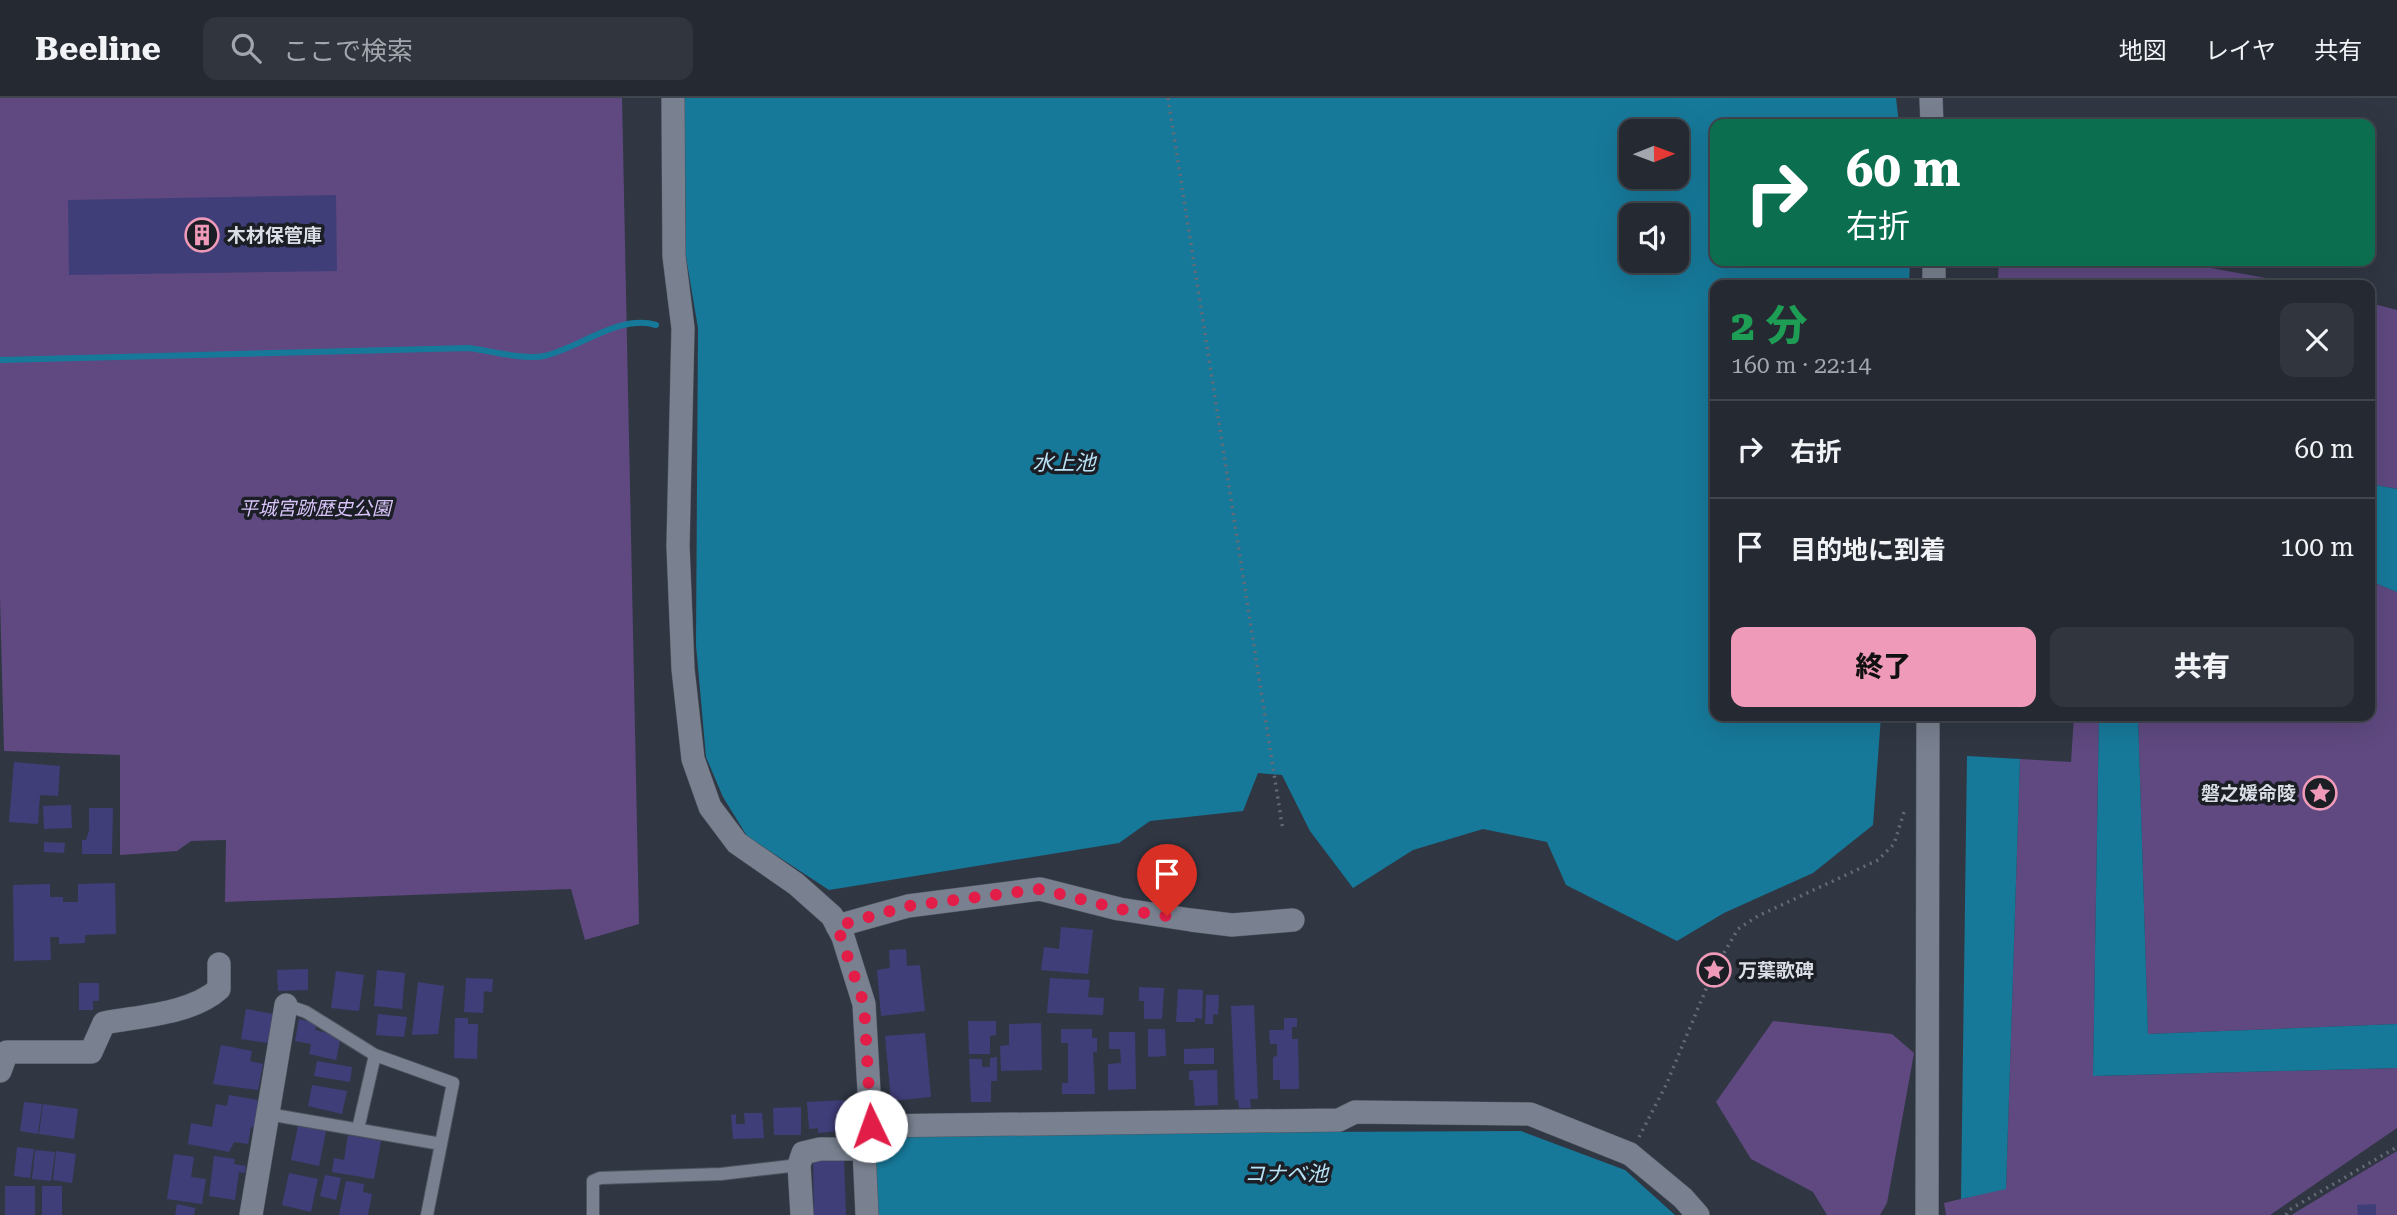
<!DOCTYPE html>
<html lang="ja">
<head>
<meta charset="utf-8">
<style>
  body { margin:0; font-family:"Roboto Serif","Noto Sans JP",serif; background:#30353e; color:#f1f3f6; height:100vh; display:flex; flex-direction:column; font-size:26px; white-space:nowrap }
  * { box-sizing:border-box; margin:0 }
  p { font-size:23px; color:#a3a6ac }
  .icon { flex:none; width:38px; height:38px; fill:none; stroke:currentColor; stroke-width:2; stroke-linecap:round; stroke-linejoin:round }
  .map { position:relative; flex:1; overflow:hidden }
  .sheet { position:absolute; left:1710px; top:182px; width:665px; height:441px; display:flex; flex-direction:column; background:#242932; border-radius:14px; box-shadow:0 7px 28px #0002,0 0 0 2px #41454d }
  .sheet>* { flex:none }
  .top-card { position:absolute; left:1710px; top:21px; width:665px; height:147px; border-radius:14px; box-shadow:0 7px 28px #0002,0 0 0 2px #41454d; background:#0b6e4f; color:#fff; overflow:hidden }
  .needle { width:46px; rotate:89deg }
  .tools { position:absolute; left:1619px; top:21px; display:grid; gap:14px }
  .tools a { display:grid; place-items:center; width:70px; height:70px; border-radius:14px; background:#242932; box-shadow:0 7px 28px #0002,0 0 0 2px #41454d; font-size:35px }
  .pin { position:absolute; display:grid; place-items:center; width:60px; height:60px; color:#fff; margin:-72px -30px; border-radius:50% 50% 50% 0; rotate:-45deg; box-shadow:0 0 7px #0007 }
  .pin .icon { rotate:45deg }
  .me { position:absolute; width:77px; margin:-38px; rotate:357deg; stroke-linejoin:round; filter:drop-shadow(0 0 5px #0008) }
  .turn { display:flex; align-items:center; gap:24px; height:147px; padding:0 21px; font-size:32px }
  .turn .icon { width:91px; height:91px; stroke-width:2.5 }
  .turn b { display:block; font-size:49px; line-height:60px }
  .round { display:grid; place-items:center; flex:none; width:74px; height:74px; border-radius:14px; background:#30353e }
  .head { display:flex; align-items:center; justify-content:space-between; height:119px; padding:0 21px }
  h1 { font-size:42px; font-weight:800; line-height:52px; color:#1e9e55 }
  .primary-button { display:flex; gap:14px; margin-top:auto; padding:14px 21px }
  .primary-button a { flex:1; height:80px; border-radius:14px; background:#ef9ab8; color:#111; font-size:28px; font-weight:800; line-height:80px; text-align:center }
  .primary-button a+a { background:#30353e; color:#f1f3f6 }
  ul { padding:0; list-style:none }
  li { display:flex; align-items:center; gap:21px; height:98px; padding:0 21px; border-top:2px solid #41454d }
  li div { flex:1 }
  li b { display:block; font-size:26px }
  li em { font-style:normal }
  header { display:flex; align-items:center; gap:42px; box-sizing:border-box; height:98px; padding:0 35px; background:#242932; border-bottom:2px solid #41454d }
  header strong { font-size:33px }
  nav { display:flex; gap:38px; margin-inline-start:auto; font-size:24px }
  .search { width:490px; height:63px; background:#30353e; display:flex; align-items:center; gap:18px; box-sizing:border-box; padding:0 24px; border-radius:14px; color:#a3a6ac; font-size:26px }
  .map>svg:first-child { display:block }
  .green { fill:#5f4980 }
  .water { fill:#17799a; fill-rule:evenodd }
  .lines { fill:none; stroke-linecap:round; stroke-linejoin:round }
  .stream { stroke:#17799a; stroke-width:6 }
  .building { fill:#403e79 }
  .service-casing { stroke:#4e545f; stroke-width:14 }
  .minor-casing { stroke:#4e545f; stroke-width:24 }
  .path { stroke:#656b76; stroke-width:3.5; stroke-dasharray:2 5; stroke-linecap:butt }
  .service { stroke:#798190; stroke-width:12 }
  .minor { stroke:#798190; stroke-width:23 }
  .route { stroke:#e11d48; stroke-width:12; stroke-dasharray:0 21.6 }
  .labels { text-anchor:middle; dominant-baseline:central; stroke-width:7; stroke-linejoin:round; paint-order:stroke }
  .poi-label { font-size:19px; font-weight:bold; fill:#dadee6; stroke:#1b1e24; text-anchor:start }
  .park-label { font-size:19px; font-style:italic; fill:#d8c4fa; stroke:#1b1e24 }
  .water-label { font-size:21px; font-style:italic; fill:#b8e2f5; stroke:#1b1e24 }
</style>
</head>
<body>
<header>
<strong>Beeline</strong>
<div class="search"><svg class="icon" aria-label="search" viewBox="0 0 24 24"><circle cx="10" cy="10" r="6"/><path d="M15 15l6 6"/></svg>ここで検索</div>
<nav><a>地図</a><a>レイヤ</a><a>共有</a></nav>
</header>
<div class="map">
<svg width="2397" height="1117" viewBox="0 0 2397 1117">
  <rect width="100%" height="100%" fill="#303743"/>
  <!-- green -->
  <path class="green" d="M 0,0 L 622,0 L 639,826 L 585,842 L 571,791 L 225,804 L 226,742 L 191,743 L 177,753 L 120,757 L 120,657 L 4,653 L 0,499 Z
    M 1999,163 L 2172,163 L 2305,187 L 2010,187 L 1998,180 Z
    M 2370,205 L 2397,212 L 2397,391 L 2370,386 Z
    M 2370,483 L 2397,494 L 2397,926 L 2148,936 L 2138,618 L 2370,618 Z
    M 2074,618 L 2099,618 L 2093,978 L 2397,970 L 2397,1030 L 2270,1117 L 1946,1117 L 1944,1105 L 2006,1090 L 2020,661 L 2071,664 Z
    M 1773,923 L 1892,936 L 1914,955 L 1887,1105 L 1880,1117 L 1827,1117 L 1813,1094 L 1751,1061 L 1716,1004 Z
    M 2397,1053 L 2397,1117 L 2292,1117 L 2293,1116 Z"/>
  <!-- water -->
  <path class="water" d="M 684,0 L 1896,0 L 1899,26 L 1715,26 L 1715,163 L 1910,163 L 1909,187 L 1715,187 L 1715,618 L 1881,618 L 1873,727 L 1813,775 L 1724,815 L 1677,843 L 1566,787 L 1547,744 L 1483,731 L 1413,752 L 1353,790 L 1310,733 L 1282,677 L 1258,675 L 1243,713 L 1150,723 L 1119,745 L 829,792 L 747,738 L 723,699 L 706,659 L 696,547 L 698,230 L 686,159 ZM 1631,33 L 1676,33 L 1676,79 L 1631,79 ZM 1631,117 L 1676,117 L 1676,163 L 1631,163 Z
    M 2370,386 L 2397,391 L 2397,494 L 2370,483 Z
    M 2099,618 L 2138,618 L 2148,936 L 2397,926 L 2397,970 L 2093,978 Z
    M 1967,658 L 2020,661 L 2006,1091 L 1961,1101 Z
    M 1521,1033 L 1625,1072 L 1675,1117 L 873,1117 L 871,1059 L 891,1036 Z"/>
  <g class="lines">
    <!-- stream -->
    <path class="stream" d="M 0,262 L 469,250 C 489,253 526,262 544,258 C 580,250 619,216 656,227"/>
  </g>
  <!-- building -->
  <path class="building" d="M 336,97 L 337,173 L 69,177 L 68,102 Z
    M 14,664 L 60,668 L 58,698 L 40,697 L 38,726 L 9,724 Z
    M 71,707 L 72,730 L 44,731 L 43,708 Z
    M 89,710 L 113,710 L 112,756 L 82,756 L 82,742 L 86,742 L 89,733 Z
    M 44,744 L 65,745 L 64,755 L 44,754 Z
    M 115,785 L 116,836 L 85,837 L 85,845 L 59,846 L 59,839 L 50,839 L 51,862 L 14,863 L 13,787 L 50,786 L 50,799 L 63,799 L 63,804 L 78,804 L 78,786 Z
    M 1061,829 L 1093,832 L 1088,876 L 1041,872 L 1044,849 L 1059,851 Z
    M 906,851 L 907,868 L 920,867 L 925,913 L 881,918 L 877,872 L 890,870 L 889,852 Z
    M 308,871 L 308,892 L 278,893 L 277,872 Z
    M 377,872 L 405,875 L 402,911 L 374,908 Z
    M 336,873 L 364,877 L 359,913 L 331,910 Z
    M 466,880 L 493,881 L 492,894 L 484,893 L 483,915 L 464,914 Z
    M 1050,880 L 1090,882 L 1088,899 L 1104,900 L 1103,917 L 1047,915 Z
    M 418,884 L 444,888 L 438,936 L 412,937 Z
    M 79,885 L 99,885 L 99,903 L 93,903 L 93,912 L 79,912 Z
    M 1139,889 L 1164,890 L 1162,921 L 1144,921 L 1144,903 L 1139,903 Z
    M 1178,891 L 1203,892 L 1202,921 L 1195,920 L 1195,924 L 1176,924 Z
    M 1206,897 L 1219,897 L 1218,917 L 1213,916 L 1213,926 L 1205,926 Z
    M 1254,907 L 1258,1001 L 1250,1001 L 1251,1010 L 1239,1010 L 1238,1002 L 1235,1002 L 1231,908 Z
    M 246,911 L 273,916 L 268,945 L 241,941 Z
    M 378,916 L 407,919 L 404,939 L 376,937 Z
    M 455,920 L 468,920 L 468,926 L 478,926 L 477,961 L 454,960 Z
    M 1284,920 L 1297,920 L 1297,929 L 1292,929 L 1292,941 L 1298,941 L 1299,991 L 1280,991 L 1280,982 L 1273,982 L 1273,959 L 1277,958 L 1277,946 L 1270,946 L 1269,932 L 1284,932 Z
    M 299,921 L 317,925 L 315,932 L 341,938 L 336,962 L 309,956 L 311,946 L 295,943 Z
    M 968,923 L 996,923 L 996,937 L 990,938 L 990,956 L 969,956 Z
    M 1041,925 L 1042,972 L 1001,973 L 1000,948 L 1009,947 L 1009,926 Z
    M 1061,931 L 1092,931 L 1092,940 L 1097,940 L 1097,954 L 1093,954 L 1095,996 L 1062,996 L 1062,985 L 1068,985 L 1068,945 L 1061,945 Z
    M 1148,931 L 1165,931 L 1166,958 L 1148,959 Z
    M 1109,934 L 1135,934 L 1136,991 L 1108,992 L 1108,966 L 1121,965 L 1120,951 L 1109,951 Z
    M 925,935 L 931,999 L 891,1003 L 885,938 Z
    M 221,947 L 252,953 L 250,963 L 263,966 L 258,992 L 213,986 Z
    M 1214,950 L 1214,966 L 1184,966 L 1184,951 Z
    M 997,959 L 997,983 L 991,983 L 991,1004 L 971,1004 L 969,961 L 982,961 L 982,969 L 990,969 L 990,960 Z
    M 317,963 L 352,969 L 350,984 L 314,978 Z
    M 1217,972 L 1218,1007 L 1195,1008 L 1193,982 L 1189,982 L 1189,973 Z
    M 312,987 L 347,993 L 342,1016 L 308,1008 Z
    M 229,997 L 263,1003 L 258,1030 L 251,1029 L 248,1046 L 234,1044 L 229,1054 L 188,1046 L 191,1025 L 212,1029 L 216,1006 L 227,1008 Z
    M 844,1002 L 845,1022 L 839,1022 L 840,1033 L 818,1035 L 818,1030 L 809,1031 L 807,1004 Z
    M 24,1004 L 42,1006 L 38,1036 L 20,1033 Z
    M 43,1006 L 78,1011 L 74,1041 L 39,1036 Z
    M 801,1009 L 801,1037 L 774,1037 L 773,1010 Z
    M 744,1015 L 762,1015 L 764,1040 L 733,1041 L 731,1017 L 736,1016 L 736,1026 L 745,1026 Z
    M 298,1028 L 326,1033 L 319,1068 L 291,1062 Z
    M 348,1037 L 381,1043 L 374,1081 L 332,1074 L 334,1060 L 344,1062 Z
    M 17,1049 L 34,1051 L 30,1080 L 14,1078 Z
    M 35,1052 L 55,1054 L 51,1083 L 32,1081 Z
    M 56,1053 L 76,1056 L 72,1085 L 53,1082 Z
    M 174,1056 L 194,1059 L 191,1079 L 206,1081 L 202,1106 L 167,1101 Z
    M 214,1058 L 235,1061 L 234,1066 L 246,1068 L 245,1075 L 239,1074 L 235,1102 L 209,1098 Z
    M 844,1060 L 846,1117 L 814,1117 L 813,1061 Z
    M 289,1075 L 318,1081 L 311,1114 L 282,1107 Z
    M 325,1077 L 341,1080 L 336,1102 L 320,1098 Z
    M 346,1083 L 364,1086 L 363,1094 L 372,1096 L 368,1117 L 339,1117 Z
    M 5,1088 L 35,1088 L 35,1117 L 5,1117 Z
    M 42,1088 L 62,1088 L 62,1117 L 42,1117 Z
    M 177,1106 L 195,1110 L 194,1117 L 175,1117 Z
    M 2376,1106 L 2376,1117 L 2358,1117 L 2357,1107 Z"/>
  <g class="lines">
    <defs>
      <path id="service" d="M 286,907 L 306,914 L 375,957 L 453,985 L 427,1117
        M 268,1016 L 441,1046
        M 358,1031 L 375,957
        M 593,1117 L 593,1083 L 600,1080 L 721,1076 L 799,1067"/>
      <path id="minor" d="M 673,0 L 674,158 L 683,230 L 678,448 L 683,571 L 693,661 L 710,709 L 737,745 L 796,786 L 832,818 L 843,839 L 864,906 L 871,1028 L 864,1051 L 867,1117
        M 1931,0 L 1932,26
        M 1934,187 L 1934,163
        M 837,828 L 908,808 L 1040,791 L 1119,811 L 1191,822 L 1232,827 L 1293,822
        M 0,973 L 7,954 L 91,954 L 104,925 C 140,918 191,916 219,891 L 219,866
        M 871,1028 L 1339,1022 L 1355,1014 L 1530,1016 L 1630,1056 L 1683,1100 L 1698,1117
        M 251,1117 L 286,907
        M 802,1117 L 799,1067 L 803,1055 L 820,1051 L 864,1051
        M 1927,1117 L 1928,618"/>
    </defs>
    <!-- service casing -->
    <use href="#service" class="service-casing"/>
    <!-- minor casing -->
    <use href="#minor" class="minor-casing"/>
    <!-- path -->
    <path class="path" d="M 1168,0 L 1283,733
      M 1639,1039 L 1666,987 L 1714,872 L 1738,831 L 1758,818 L 1878,762 L 1894,746 L 1904,714
      M 2286,1117 L 2289,1112 L 2397,1049"/>
    <!-- service -->
    <use href="#service" class="service"/>
    <!-- minor -->
    <use href="#minor" class="minor"/>
  </g>
  <g class="lines">
    <!-- route -->
    <path class="route" d="M 871,1028 L 864,906 L 837,828 L 908,808 L 1040,791 L 1119,811 L 1167,818"/>
  </g>
  <!-- icons -->
  <defs>
    <symbol id="building-ring" viewBox="-11 -11 22 22"><circle r="9.5" fill="#1b1e24" stroke="#ef9ab8" stroke-width="1.5"/><path d="M-4-6H4V6H1V3H-1V6H-4ZM-2.5-4.3h1.7v1.8h-1.7ZM.8-4.3h1.7v1.8H.8ZM-2.5-1h1.7V.8h-1.7ZM.8-1h1.7V.8H.8Z" fill="#ef9ab8"/></symbol>
    <symbol id="sight-ring" viewBox="-11 -11 22 22"><circle r="9.5" fill="#1b1e24" stroke="#ef9ab8" stroke-width="1.5"/><path d="M0-6L1.8-2.2L6-1.7L2.9 1.2L3.7 5.4L0 3.3L-3.7 5.4L-2.9 1.2L-6-1.7L-1.8-2.2Z" fill="#ef9ab8"/></symbol>
  </defs>
  <g fill-rule="evenodd">
    <use href="#building-ring" x="183" y="118" width="38" height="38"/>
    <use href="#sight-ring" x="2301" y="676" width="38" height="38"/>
    <use href="#sight-ring" x="1695" y="853" width="38" height="38"/>
  </g>
  <g class="labels">
    <!-- poi labels -->
    <g class="poi-label">
      <text x="227" y="137">木材保管庫</text>
      <text x="2296" y="695" text-anchor="end">磐之媛命陵</text>
      <text x="1738" y="872">万葉歌碑</text>
    </g>
    <!-- park labels -->
    <g class="park-label">
      <text x="315" y="410">平城宮跡歴史公園</text>
    </g>
    <!-- water labels -->
    <g class="water-label">
      <text x="1064" y="365">水上池</text>
      <text x="1286" y="1076">コナベ池</text>
    </g>
  </g>
</svg>
<div class="tools">
<a><svg class="needle" viewBox="-14 -14 28 28"><path d="M0-13l5 13h-10z" fill="#e53935"/><path d="M0 13l5-13h-10z" fill="#a3a6ac"/></svg></a>
<a><svg class="icon" aria-label="sound" viewBox="0 0 24 24"><path d="M4 9h4l5-4v14l-5-4H4zM17 9q2 3 0 6"/></svg></a>
</div>
<div class="pin" style="left:1167px;top:818px;background:#d93025"><svg class="icon" aria-label="arrive" viewBox="0 0 24 24"><path d="M6 21V4h12l-3 4 3 4H6"/></svg></div>
<svg class="me" style="left:871px;top:1028px" viewBox="-20 -20 40 40"><circle r="19" fill="#fff"/><path d="M0-13L10 11 0 6-10 11z" fill="#e11d48"/></svg>
<div class="top-card">
<div class="turn"><svg class="icon" aria-label="right" viewBox="0 0 24 24"><path d="M7 20v-9h11M14 6l5 5-5 5"/></svg><div><b>60 m</b>右折</div></div>
</div>
<section class="sheet">
<div class="head"><div><h1>2 分</h1><p>160 m · 22:14</p></div><a class="round"><svg class="icon" aria-label="close" viewBox="0 0 24 24"><path d="M6 6l12 12M18 6L6 18"/></svg></a></div>
<ul>
<li><svg class="icon" aria-label="right" viewBox="0 0 24 24"><path d="M7 20v-9h11M14 6l5 5-5 5"/></svg><div><b>右折</b></div><em>60 m</em></li>
<li><svg class="icon" aria-label="arrive" viewBox="0 0 24 24"><path d="M6 21V4h12l-3 4 3 4H6"/></svg><div><b>目的地に到着</b></div><em>100 m</em></li>
</ul>
<div class="primary-button"><a>終了</a><a>共有</a></div>
</section>
</div>
</body>
</html>
